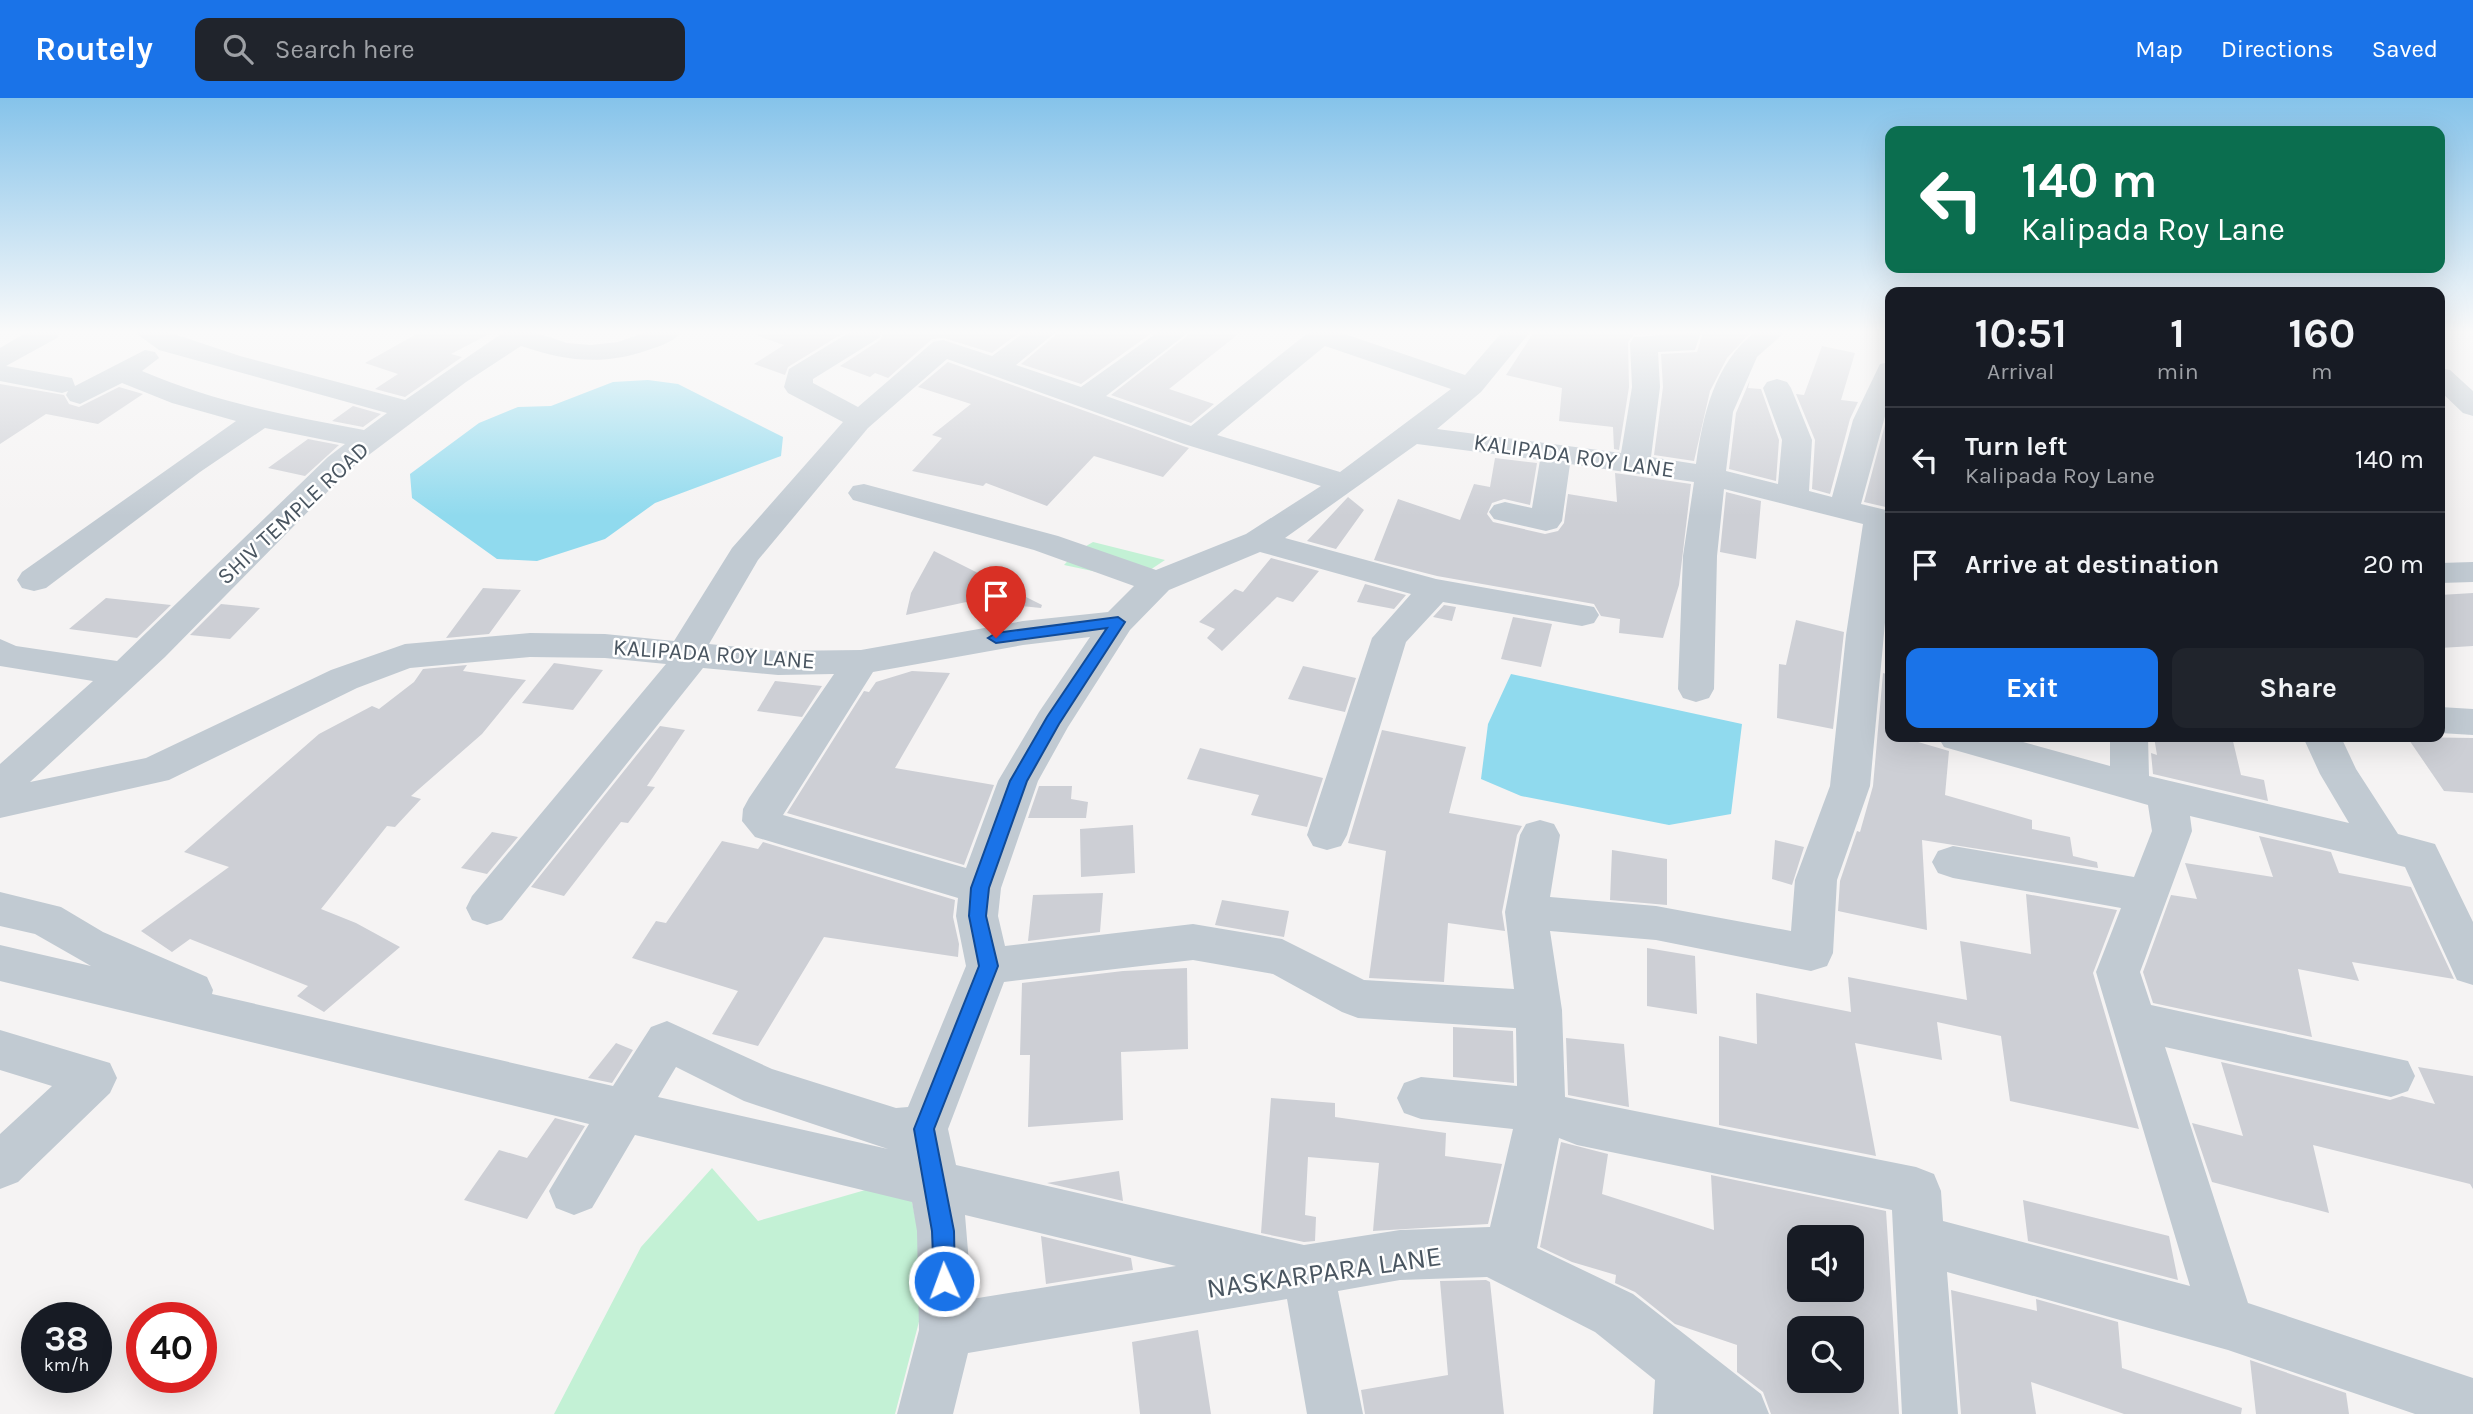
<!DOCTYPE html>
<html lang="en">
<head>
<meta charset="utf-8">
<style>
  body { margin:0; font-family:Karla,sans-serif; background:#20242c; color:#f1f3f6; height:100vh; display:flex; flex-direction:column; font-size:26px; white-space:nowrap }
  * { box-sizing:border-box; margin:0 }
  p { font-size:23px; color:#9ea1a6 }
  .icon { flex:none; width:38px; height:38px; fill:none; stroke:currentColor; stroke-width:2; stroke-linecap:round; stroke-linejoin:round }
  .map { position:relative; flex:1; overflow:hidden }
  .sheet { position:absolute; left:1885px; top:189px; width:560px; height:455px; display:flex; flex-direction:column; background:#171b24; border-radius:14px; box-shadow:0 7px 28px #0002 }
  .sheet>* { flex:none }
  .top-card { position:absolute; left:1885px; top:28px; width:560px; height:147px; border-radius:14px; box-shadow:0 7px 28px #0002; background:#0b6e4f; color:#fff; overflow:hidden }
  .buttons { position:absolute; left:1787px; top:1127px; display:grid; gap:14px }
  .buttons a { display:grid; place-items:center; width:77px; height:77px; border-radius:14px; background:#171b24; box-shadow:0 7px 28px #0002; font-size:35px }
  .speed { position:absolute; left:21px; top:1204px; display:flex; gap:14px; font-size:35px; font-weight:700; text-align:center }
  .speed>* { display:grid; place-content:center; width:91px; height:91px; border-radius:50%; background:#171b24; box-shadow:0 7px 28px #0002; line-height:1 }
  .speed small { font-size:18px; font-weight:400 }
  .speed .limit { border:10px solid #d22; background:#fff; color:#111 }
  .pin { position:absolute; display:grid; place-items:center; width:60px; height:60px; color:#fff; margin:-72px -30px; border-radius:50% 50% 50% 0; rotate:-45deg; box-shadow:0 0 7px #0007 }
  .pin .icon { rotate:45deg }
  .me { position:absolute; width:77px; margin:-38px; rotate:358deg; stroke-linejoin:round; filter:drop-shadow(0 0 5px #0008) }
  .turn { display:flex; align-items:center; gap:24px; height:147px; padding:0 21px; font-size:32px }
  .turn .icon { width:91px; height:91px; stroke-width:2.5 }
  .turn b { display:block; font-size:49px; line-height:60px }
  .eta { display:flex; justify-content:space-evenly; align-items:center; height:119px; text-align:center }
  .eta b { font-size:42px; font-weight:700; line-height:49px }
  .primary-button { display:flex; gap:14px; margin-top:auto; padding:14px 21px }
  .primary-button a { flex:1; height:80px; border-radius:14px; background:#1a73e8; color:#fff; font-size:28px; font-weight:700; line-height:80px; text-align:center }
  .primary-button a+a { background:#20242c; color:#f1f3f6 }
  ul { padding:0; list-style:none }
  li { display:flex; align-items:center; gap:21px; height:105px; padding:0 21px; border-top:2px solid #363941 }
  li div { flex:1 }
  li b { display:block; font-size:26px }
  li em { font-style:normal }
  header { display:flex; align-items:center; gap:42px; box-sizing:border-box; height:98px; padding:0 35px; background:#1a73e8; color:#fff }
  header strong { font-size:33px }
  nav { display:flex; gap:38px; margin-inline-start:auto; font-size:24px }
  .search { width:490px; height:63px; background:#20242c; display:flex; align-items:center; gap:18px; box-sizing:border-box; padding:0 24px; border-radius:14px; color:#9ea1a6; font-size:26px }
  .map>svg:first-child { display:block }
  .green { fill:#c3f1d5 }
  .water { fill:#90daee }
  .building { fill:#cdcfd5; fill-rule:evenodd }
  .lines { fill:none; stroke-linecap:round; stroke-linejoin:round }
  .minor { fill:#c1cad2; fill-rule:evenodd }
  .route { fill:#1a73e8; stroke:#114b97; stroke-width:2 }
  .labels { text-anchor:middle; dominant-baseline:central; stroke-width:5; stroke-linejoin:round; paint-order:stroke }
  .street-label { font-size:23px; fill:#4a5661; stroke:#fff }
  .near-street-label { font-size:28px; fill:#4a5661; stroke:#fff }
</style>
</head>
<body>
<header>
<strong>Routely</strong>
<div class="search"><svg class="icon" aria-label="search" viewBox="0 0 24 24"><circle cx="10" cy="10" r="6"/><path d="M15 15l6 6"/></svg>Search here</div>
<nav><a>Map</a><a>Directions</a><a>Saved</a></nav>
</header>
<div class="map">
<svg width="2473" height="1316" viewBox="0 0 2473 1316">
  <rect width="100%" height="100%" fill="#f5f3f3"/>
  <!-- green -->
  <path class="green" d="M 1093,444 L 1165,462 L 1135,482 L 1064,467 L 1076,454 Z
    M 712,1070 L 758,1123 L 907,1080 L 929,1185 L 895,1316 L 554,1316 L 641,1149 Z"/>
  <!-- water -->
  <path class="water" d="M 648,282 L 678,286 L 783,339 L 781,358 L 655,405 L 605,441 L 537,463 L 497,461 L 412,400 L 410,376 L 479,325 L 518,309 L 551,308 L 613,284 Z
    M 1511,576 L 1742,626 L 1731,716 L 1669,727 L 1521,698 L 1481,681 L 1488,626 Z"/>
  <!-- building -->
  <path class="building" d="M 420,234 L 493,234 L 451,256 L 462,259 L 405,299 L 375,291 L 398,276 L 365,265 Z
    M 759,234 L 845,234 L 788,269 L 785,277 L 754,266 L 784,247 L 758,238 Z
    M 884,234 L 1020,234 L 992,255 L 944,240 L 932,241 L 888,280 L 875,275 L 870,279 L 840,268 L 880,242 Z
    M 1059,234 L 1153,234 L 1081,286 L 1021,266 Z
    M 1192,234 L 1241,234 L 1169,291 L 1214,306 L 1191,325 L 1111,297 Z
    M 1534,234 L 1662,234 L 1634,236 L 1628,244 L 1629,289 L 1619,352 L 1614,351 L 1613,329 L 1559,323 L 1562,290 L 1506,277 Z
    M 1703,234 L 1751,234 L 1727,260 L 1710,293 L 1694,363 L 1654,357 L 1663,289 L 1661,256 L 1697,254 Z
    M 1822,248 L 1855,255 L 1841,302 L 1858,304 L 1850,321 L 1830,396 L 1812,391 L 1815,342 L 1796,296 L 1804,297 Z
    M 948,264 L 1183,348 L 1189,350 L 1163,379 L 1094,358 L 1047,408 L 986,385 L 983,388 L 912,373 L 942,340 L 932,337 L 971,306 L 918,289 Z
    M 1750,282 L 1748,290 L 1761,291 L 1779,342 L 1776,383 L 1729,371 L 1736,315 Z
    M 0,286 L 64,297 L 69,306 L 79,309 L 119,289 L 143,296 L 98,326 L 46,316 L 0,346 Z
    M 353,308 L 381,316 L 363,329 L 332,323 Z
    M 1886,323 L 1890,324 L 1890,410 L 1864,404 Z
    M 308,341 L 339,347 L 305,378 L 268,370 Z
    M 1495,360 L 1537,365 L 1530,407 L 1504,401 L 1492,405 L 1487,416 L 1493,424 L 1545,436 L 1558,433 L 1564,425 L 1568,396 L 1617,404 L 1615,375 L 1691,386 L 1679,487 L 1663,540 L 1619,535 L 1620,521 L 1601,518 L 1594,506 L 1437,478 L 1374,462 L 1398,401 L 1460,422 L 1474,386 L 1490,389 Z
    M 1726,394 L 1761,403 L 1756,461 L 1720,454 Z
    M 1348,399 L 1364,412 L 1336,451 L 1307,443 Z
    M 934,453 L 1042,507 L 1041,510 L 971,503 L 906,517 L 911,495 Z
    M 1271,460 L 1319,473 L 1293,504 L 1277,499 L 1222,553 L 1207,540 L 1215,531 L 1199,524 L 1235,491 L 1243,494 Z
    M 1365,486 L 1406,497 L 1394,511 L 1357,504 Z
    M 483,490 L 521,492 L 489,536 L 446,540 Z
    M 2473,495 L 2473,548 L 2440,550 L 2440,497 Z
    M 106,500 L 171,507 L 137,540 L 69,531 Z
    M 221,506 L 260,510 L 230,541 L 190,537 Z
    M 1444,507 L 1456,509 L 1452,523 L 1433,519 Z
    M 1513,519 L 1552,526 L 1541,569 L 1501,561 Z
    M 1796,522 L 1844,534 L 1833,631 L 1777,620 L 1779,566 L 1786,567 Z
    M 554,565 L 603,572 L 573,612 L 522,605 Z
    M 467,567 L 463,573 L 526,582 L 482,636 L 411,698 L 421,701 L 395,729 L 387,728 L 321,811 L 356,825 L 400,849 L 324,914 L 297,898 L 308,888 L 190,841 L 172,854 L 141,833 L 229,769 L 184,754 L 319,636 L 372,608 L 379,611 L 414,584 L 423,571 Z
    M 1303,568 L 1356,580 L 1345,614 L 1288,601 Z
    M 912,573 L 950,575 L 895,670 L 994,687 L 964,767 L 787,715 L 864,593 L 869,594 L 876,584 Z
    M 1883,575 L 1890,577 L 1890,639 L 1901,639 L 1949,653 L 1945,697 L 2032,722 L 2032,731 L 2070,739 L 2073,758 L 2097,764 L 2098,770 L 1922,742 L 1927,832 L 1838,813 L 1840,783 L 1857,733 L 1860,734 L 1873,688 Z
    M 775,583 L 822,588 L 802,619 L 757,613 Z
    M 660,628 L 685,632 L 647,688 L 655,689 L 628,725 L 621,724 L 564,798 L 531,789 Z
    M 1382,632 L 1466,649 L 1449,715 L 1522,728 L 1517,737 L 1502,814 L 1505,833 L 1448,825 L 1444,884 L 1369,880 L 1386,753 L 1348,745 Z
    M 2154,639 L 2232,639 L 2241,677 L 2264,682 L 2268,703 L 2153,676 L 2151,655 L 2157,657 Z
    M 2407,639 L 2473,640 L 2473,695 L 2444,693 Z
    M 1200,650 L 1323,680 L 1307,729 L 1251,717 L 1259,697 L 1187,681 Z
    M 1039,688 L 1072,688 L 1071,701 L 1088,704 L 1086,720 L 1028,720 Z
    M 1133,727 L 1135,775 L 1081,779 L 1080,731 Z
    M 492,734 L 518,739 L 487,776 L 461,770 Z
    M 2259,738 L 2331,754 L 2339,775 L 2411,789 L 2454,881 L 2352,864 L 2359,883 L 2298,871 L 2312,939 L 2153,905 L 2143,874 L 2171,797 L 2197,801 L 2185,765 L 2273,779 Z
    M 1775,742 L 1804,749 L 1792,787 L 1772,781 Z
    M 722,743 L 758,751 L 763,744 L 955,802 L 953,819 L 959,846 L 958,859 L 824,839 L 758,948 L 712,936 L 738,893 L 632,860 L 656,823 L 666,825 Z
    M 1612,752 L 1667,761 L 1667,807 L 1610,802 Z
    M 1103,795 L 1100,834 L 1028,843 L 1033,797 Z
    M 2026,796 L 2117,812 L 2093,875 L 2139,1031 L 2010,1003 L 2001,938 L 1937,924 L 1942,962 L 1855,945 L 1876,1058 L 1719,1027 L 1719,938 L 1757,946 L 1756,895 L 1851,914 L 1848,879 L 1967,902 L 1960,843 L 2031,856 Z
    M 1222,802 L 1289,813 L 1284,839 L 1215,827 Z
    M 1647,850 L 1695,858 L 1697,916 L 1647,908 Z
    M 1187,870 L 1188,951 L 1121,954 L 1123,1022 L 1028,1029 L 1030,957 L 1020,957 L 1022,885 L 1123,873 Z
    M 1453,929 L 1513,933 L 1514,985 L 1453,979 Z
    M 1566,940 L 1624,946 L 1629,1009 L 1568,997 Z
    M 616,945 L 633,952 L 612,985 L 588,980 Z
    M 2221,964 L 2390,1002 L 2402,998 L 2435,1006 L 2418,969 L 2473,978 L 2473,1091 L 2470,1086 L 2313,1047 L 2329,1115 L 2212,1084 L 2192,1025 L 2243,1038 Z
    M 1271,1000 L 1335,1005 L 1335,1019 L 1446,1035 L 1445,1058 L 1502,1066 L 1488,1126 L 1373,1133 L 1379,1065 L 1308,1059 L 1305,1117 L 1316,1119 L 1315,1143 L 1304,1144 L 1261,1135 Z
    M 555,1020 L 585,1028 L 527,1121 L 464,1102 L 499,1052 L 527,1060 Z
    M 1561,1044 L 1608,1056 L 1602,1096 L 1714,1132 L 1711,1077 L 1886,1113 L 1899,1316 L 1771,1316 L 1763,1294 L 1737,1274 L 1737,1247 L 1675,1226 L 1635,1194 L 1615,1185 L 1616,1177 L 1572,1164 L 1540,1149 ZM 1799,1139 L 1852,1139 L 1852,1192 L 1799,1192 ZM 1799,1230 L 1852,1230 L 1852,1283 L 1799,1283 Z
    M 1119,1073 L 1123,1103 L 1047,1085 Z
    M 2023,1102 L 2169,1138 L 2178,1182 L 2028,1143 Z
    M 1041,1138 L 1131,1160 L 1133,1172 L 1046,1186 Z
    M 1486,1182 L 1490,1184 L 1504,1316 L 1365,1316 L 1361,1292 L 1448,1277 L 1440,1183 Z
    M 1951,1192 L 2037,1213 L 2036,1201 L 2118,1224 L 2122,1270 L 2242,1310 L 2241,1316 L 2124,1316 L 2031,1284 L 2036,1316 L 1961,1316 Z
    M 1198,1232 L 1211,1316 L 1140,1316 L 1132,1244 Z
    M 2250,1262 L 2346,1295 L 2349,1316 L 2256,1316 Z"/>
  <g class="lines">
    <!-- minor -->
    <path class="minor" d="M 27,234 L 60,234 L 57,240 L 6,268 L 72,280 L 75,288 L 145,252 L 155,254 L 159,260 L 142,273 C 214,304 288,318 364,332 L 387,315 L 159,252 L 134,234 L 168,234 L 240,258 L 405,302 L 504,234 L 534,234 L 567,245 L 591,247 L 618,244 L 646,234 L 681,234 C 674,244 660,248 648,252 C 602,268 566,263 521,248 L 466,284 L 350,371 L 165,559 L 30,684 L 146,660 L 331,572 L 405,546 L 530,535 L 605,536 L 674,543 L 732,450 L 843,324 L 788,295 L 784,289 L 789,271 L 850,234 L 882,234 L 879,240 L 813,281 L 813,285 L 858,309 L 933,244 L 943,242 L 992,258 L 1025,234 L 1056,234 L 1016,267 L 1081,289 L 1158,234 L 1189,234 L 1106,298 L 1191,328 L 1309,234 L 1339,234 L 1465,277 L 1502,234 L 1530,234 L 1481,294 L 1437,331 L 1621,355 L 1632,289 L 1630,245 L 1634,239 L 1701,234 L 1695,252 L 1658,254 L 1660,289 L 1651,359 L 1696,366 C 1703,317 1714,266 1755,234 L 1785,234 L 1757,259 L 1733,314 L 1726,373 L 1778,386 L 1782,342 L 1763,290 L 1767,284 L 1777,281 L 1787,284 L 1791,290 L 1812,342 L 1809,393 L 1832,399 L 1853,322 L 1880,266 L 1890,264 L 1890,300 L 1861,406 L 1890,413 L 1890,470 L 1870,688 L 1837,782 L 1833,855 L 1827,868 L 1811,873 L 1656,842 L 1550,833 L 1562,912 L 1565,999 L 1916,1069 L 1934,1076 L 1941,1093 L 1943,1123 L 2190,1188 L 2096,874 L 2121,810 L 1953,780 L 1938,775 L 1932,764 L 1938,753 L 1953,748 L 2134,779 L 2152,733 L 2148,707 L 1944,649 L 1938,639 L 2005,639 L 2110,668 L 2110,639 L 2148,639 L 2149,678 L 2349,725 L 2320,676 L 2303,639 L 2341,639 L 2356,671 L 2398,736 L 2435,746 L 2473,824 L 2473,887 L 2457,882 L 2405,769 L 2190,718 L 2192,733 L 2140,874 L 2151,907 L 2408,963 L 2415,978 L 2408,993 L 2391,999 L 2165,949 L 2248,1205 L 2473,1280 L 2473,1316 L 2415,1316 L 2228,1252 L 1947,1174 L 1958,1316 L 1902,1316 L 1892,1112 L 1577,1047 L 1559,1040 L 1537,1150 L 1633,1196 L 1761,1296 L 1769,1316 L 1653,1316 L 1655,1282 L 1595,1234 L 1487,1179 L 1400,1182 L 1338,1193 L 1363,1316 L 1307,1316 L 1287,1201 L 968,1255 L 953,1316 L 897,1316 L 919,1232 L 917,1133 L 912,1104 L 635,1037 L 592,1110 L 574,1117 L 556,1110 L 549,1093 L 589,1026 L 0,883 L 0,847 L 91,868 L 35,836 L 0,828 L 0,794 L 61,809 L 103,834 L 207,879 L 213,892 L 212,896 L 613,988 L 651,929 L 667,923 L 772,971 L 896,1010 L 908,1009 L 966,868 L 956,818 L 958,800 L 755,739 L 742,723 L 743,711 L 749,700 L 834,576 L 778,577 L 703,570 L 502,822 L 487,827 L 472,822 L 466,810 L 472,798 L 666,566 L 605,560 L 530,559 L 410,570 L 357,590 L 169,682 L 0,720 L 0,666 L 93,583 L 0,568 L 0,541 L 16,548 L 117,563 L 328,359 L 345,346 L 265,330 L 200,374 L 46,490 L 34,493 L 22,490 L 17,482 L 22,474 L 236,323 L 172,305 L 122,285 L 80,306 L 70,303 L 66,297 L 68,293 L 62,295 L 0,283 L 0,250 ZM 1325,248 L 1451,291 L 1340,374 L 1217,337 ZM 947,261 L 1184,346 L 1321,388 L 1246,436 L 1156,472 L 1058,438 L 864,386 L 853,388 L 848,395 L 853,402 L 1034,452 L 1134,488 L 1108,514 L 1023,523 L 861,552 L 778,553 L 709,546 L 758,462 L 868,330 ZM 1417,346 L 1540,362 L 1532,410 L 1505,404 L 1494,407 L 1489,414 L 1494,421 L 1546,433 L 1557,430 L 1562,423 L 1570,366 L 1694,384 L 1683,458 L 1678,591 L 1683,600 L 1696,604 L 1709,600 L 1714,591 L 1717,458 L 1724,391 L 1863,426 L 1846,537 L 1830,688 L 1795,782 L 1791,833 L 1656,808 L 1550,799 L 1560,737 L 1554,726 L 1540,722 L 1526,726 L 1520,737 L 1505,814 L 1514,891 L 1364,882 L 1282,841 L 1193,826 L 1005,848 L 998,818 L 1001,790 L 1038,683 L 1068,629 L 1130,532 L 1169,492 L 1260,454 L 1411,496 L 1372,540 L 1307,737 L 1313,748 L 1327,752 L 1341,748 L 1347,737 L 1406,544 L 1443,504 L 1582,528 L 1594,525 L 1599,517 L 1594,509 L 1436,481 L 1285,440 ZM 1090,539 L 1039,614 L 998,683 L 966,770 L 783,717 L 873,574 L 1023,547 ZM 1193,862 L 1273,876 L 1342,914 L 1358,920 L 1516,930 L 1517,988 L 1421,979 L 1404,985 L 1397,1000 L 1404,1015 L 1421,1021 L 1513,1031 L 1490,1129 L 1400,1132 L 1304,1147 L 956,1067 L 948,1031 L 1004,884 ZM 676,969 L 744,1003 L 888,1051 L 658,999 ZM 965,1117 L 1176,1168 L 972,1201 Z
      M 2440,270 L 2450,272 L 2473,293 L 2473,318 L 2463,315 L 2440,293 Z
      M 2473,464 L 2473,484 L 2440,485 L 2440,465 Z
      M 2440,609 L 2473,611 L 2473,637 L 2440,635 Z
      M 0,932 L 110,965 L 117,980 L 110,995 L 18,1084 L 0,1091 L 0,1036 L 52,988 L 0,972 Z"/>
  </g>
  <!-- sky -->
  <linearGradient id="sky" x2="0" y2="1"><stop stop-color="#85c3ea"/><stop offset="0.56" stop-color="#fafafa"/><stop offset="1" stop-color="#fafafa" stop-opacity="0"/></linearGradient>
  <rect width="2473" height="418" fill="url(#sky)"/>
  <!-- route -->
  <path class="route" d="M 1118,519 L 1125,524 L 1059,626 L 1027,683 L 989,790 L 986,818 L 998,868 L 934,1031 L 954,1133 L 955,1183 L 952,1190 L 944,1194 L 937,1190 L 934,1183 L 932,1133 L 914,1031 L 979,868 L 969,818 L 971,790 L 1010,683 L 1047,619 L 1107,530 L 996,545 L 988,540 L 996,535 Z"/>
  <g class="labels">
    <!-- street labels -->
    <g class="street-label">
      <text transform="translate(1574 358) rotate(8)">KALIPADA ROY LANE</text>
      <text transform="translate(293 415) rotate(-43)">SHIV TEMPLE ROAD</text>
      <text transform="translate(714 556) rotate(4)">KALIPADA ROY LANE</text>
    </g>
    <!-- near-street labels -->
    <g class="near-street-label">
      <text transform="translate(1324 1174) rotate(-8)">NASKARPARA LANE</text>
    </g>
  </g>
</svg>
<div class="buttons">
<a><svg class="icon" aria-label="sound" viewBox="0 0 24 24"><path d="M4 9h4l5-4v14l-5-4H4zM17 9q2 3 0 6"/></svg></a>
<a><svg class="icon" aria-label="search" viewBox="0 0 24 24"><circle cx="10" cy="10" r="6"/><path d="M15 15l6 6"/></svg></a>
</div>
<div class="speed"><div>38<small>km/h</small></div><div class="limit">40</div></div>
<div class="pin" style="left:996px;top:540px;background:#d93025"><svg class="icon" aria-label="arrive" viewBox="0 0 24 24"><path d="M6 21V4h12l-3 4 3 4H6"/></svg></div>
<svg class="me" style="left:944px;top:1183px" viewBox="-20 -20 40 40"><circle r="17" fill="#1a73e8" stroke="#fff" stroke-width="3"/><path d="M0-11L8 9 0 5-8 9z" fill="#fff"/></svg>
<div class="top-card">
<div class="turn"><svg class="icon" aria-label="left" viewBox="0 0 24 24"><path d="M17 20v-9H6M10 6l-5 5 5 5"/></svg><div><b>140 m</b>Kalipada Roy Lane</div></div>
</div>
<section class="sheet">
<div class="eta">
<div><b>10:51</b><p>Arrival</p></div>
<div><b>1</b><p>min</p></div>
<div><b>160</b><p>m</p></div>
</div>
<ul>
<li><svg class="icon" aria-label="left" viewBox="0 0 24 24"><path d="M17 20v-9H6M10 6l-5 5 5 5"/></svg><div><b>Turn left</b><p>Kalipada Roy Lane</p></div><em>140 m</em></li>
<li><svg class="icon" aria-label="arrive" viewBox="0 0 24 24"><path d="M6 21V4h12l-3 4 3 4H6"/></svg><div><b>Arrive at destination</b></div><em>20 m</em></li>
</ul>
<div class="primary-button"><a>Exit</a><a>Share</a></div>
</section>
</div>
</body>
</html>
